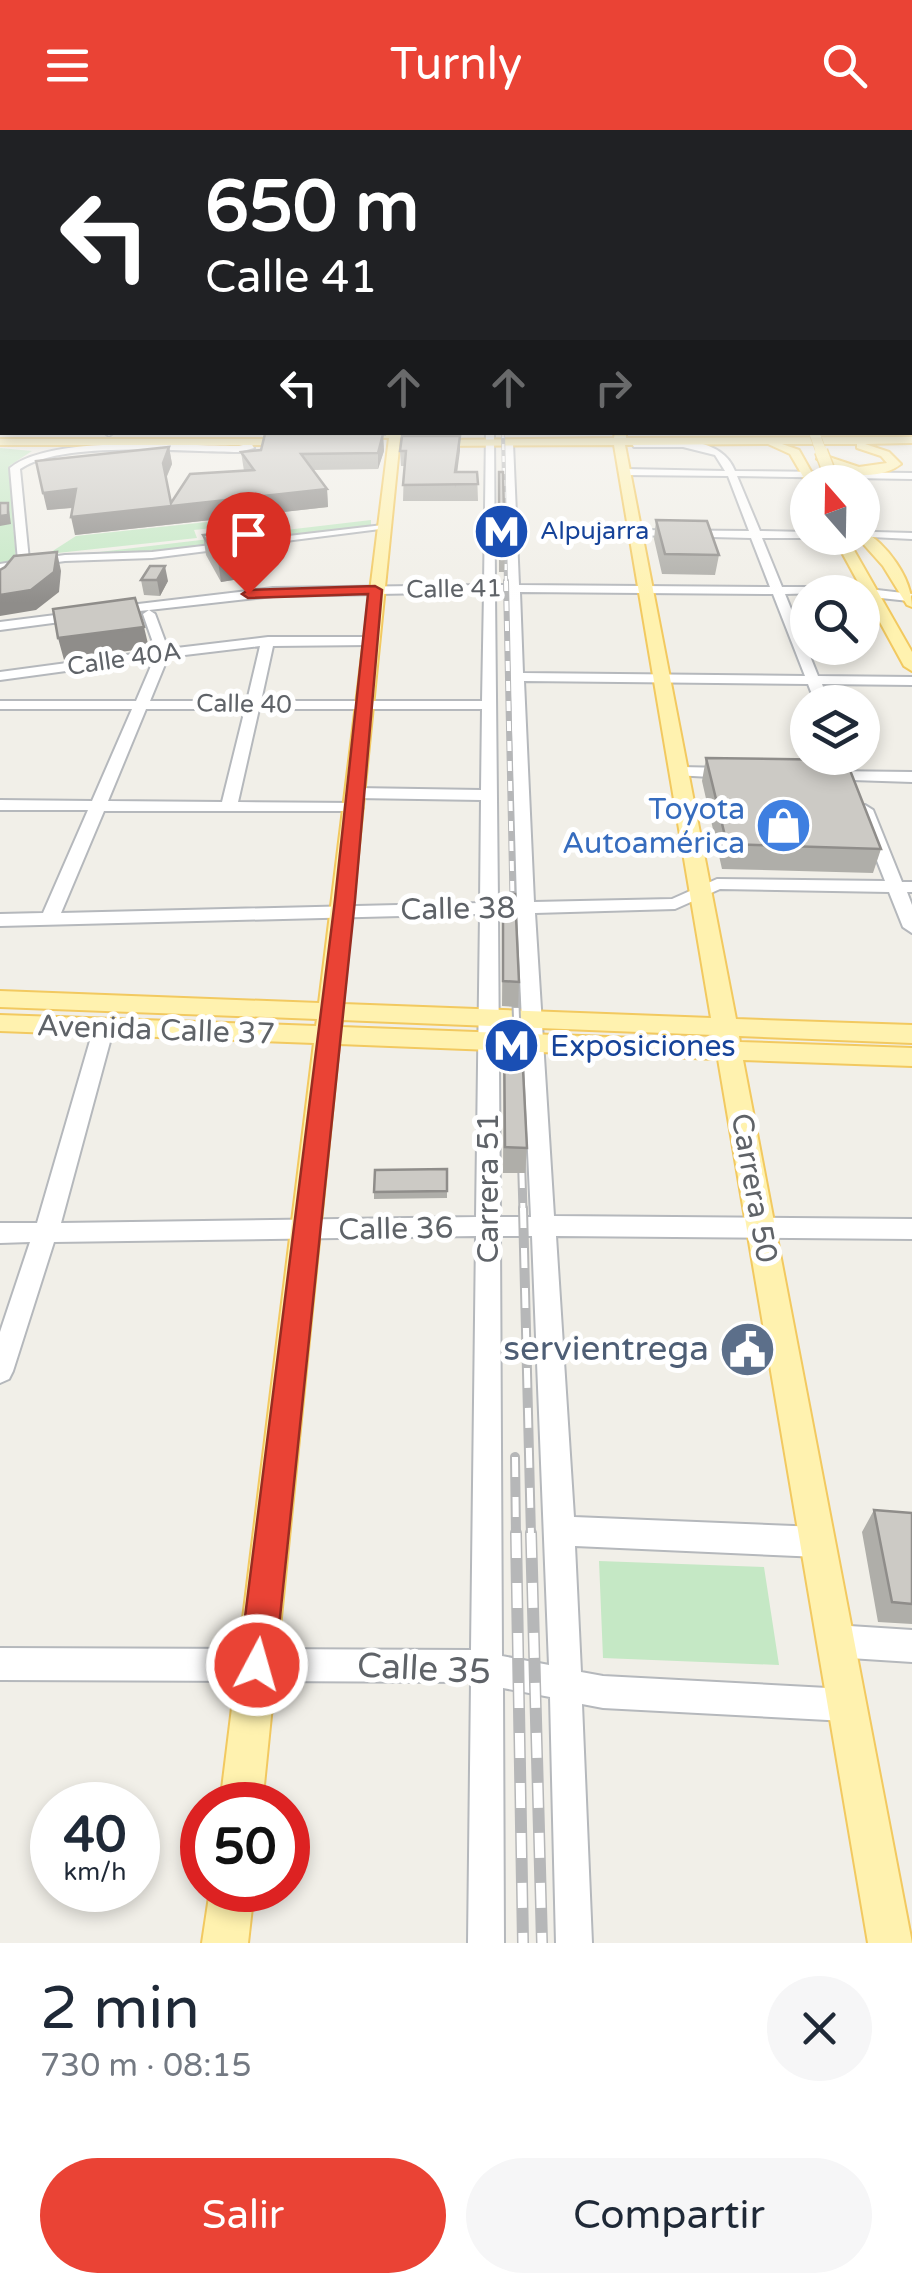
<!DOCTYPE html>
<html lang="es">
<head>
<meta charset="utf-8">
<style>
  body { margin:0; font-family:"Varela Round",sans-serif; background:#f6f6f7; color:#1f2937; height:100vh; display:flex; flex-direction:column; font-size:38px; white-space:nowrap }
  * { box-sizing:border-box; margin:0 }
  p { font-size:32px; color:#747a83 }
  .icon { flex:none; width:55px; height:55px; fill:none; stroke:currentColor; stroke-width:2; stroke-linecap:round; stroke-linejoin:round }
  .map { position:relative; height:1813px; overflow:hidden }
  .side { display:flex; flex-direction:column; background:#fff; flex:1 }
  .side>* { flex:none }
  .banner { position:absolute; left:0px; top:0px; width:912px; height:305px; box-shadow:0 5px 15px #0003; background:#202124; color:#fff; overflow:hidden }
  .needle { width:65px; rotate:340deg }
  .buttons { position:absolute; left:790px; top:335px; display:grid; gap:20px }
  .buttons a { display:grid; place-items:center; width:90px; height:90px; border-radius:50%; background:#fff; box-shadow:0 5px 15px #0003; font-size:50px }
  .speed { position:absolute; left:30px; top:1652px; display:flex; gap:20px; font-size:50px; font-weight:700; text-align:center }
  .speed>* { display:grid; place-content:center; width:130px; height:130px; border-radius:50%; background:#fff; box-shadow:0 5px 15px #0003; line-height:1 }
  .speed small { font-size:25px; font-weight:400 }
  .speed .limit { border:15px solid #d22; background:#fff; color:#111 }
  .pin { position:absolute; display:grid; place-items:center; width:85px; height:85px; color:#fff; margin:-102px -42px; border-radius:50% 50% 50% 0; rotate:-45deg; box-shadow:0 0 10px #0007 }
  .pin .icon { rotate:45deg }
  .me { position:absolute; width:110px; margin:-55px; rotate:6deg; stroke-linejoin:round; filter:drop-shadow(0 0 8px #0008) }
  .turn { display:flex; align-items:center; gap:35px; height:210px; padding:0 40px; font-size:45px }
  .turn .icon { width:130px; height:130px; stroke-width:2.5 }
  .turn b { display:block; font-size:70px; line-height:85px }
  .lanes { display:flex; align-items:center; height:95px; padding:0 40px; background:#0003; justify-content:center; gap:50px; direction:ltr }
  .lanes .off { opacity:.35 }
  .round { display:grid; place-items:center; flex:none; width:105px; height:105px; border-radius:52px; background:#f6f6f7 }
  .headline { display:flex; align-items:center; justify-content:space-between; height:170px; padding:0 40px }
  h1 { font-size:60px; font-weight:600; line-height:75px }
  .primary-button { display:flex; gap:20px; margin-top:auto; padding:20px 40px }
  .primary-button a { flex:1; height:115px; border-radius:60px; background:#ea4335; color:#fff; font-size:40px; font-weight:600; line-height:115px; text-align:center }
  .primary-button a+a { background:#f6f6f7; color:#1f2937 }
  header { display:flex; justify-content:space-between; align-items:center; height:130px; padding:0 40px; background:#ea4335; color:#fff; font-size:45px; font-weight:600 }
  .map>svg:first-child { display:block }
  .green { fill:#c5e8c5 }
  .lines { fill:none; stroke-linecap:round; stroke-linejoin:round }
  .minor-casing { stroke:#b5b8bc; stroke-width:4 }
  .major-casing { stroke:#f2c960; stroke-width:4 }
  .minor { fill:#fff; fill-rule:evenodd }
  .major { fill:#fff2af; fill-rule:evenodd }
  .rail-far4-casing { stroke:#b6b7b8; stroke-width:4 }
  .rail-far3-casing { stroke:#b6b7b8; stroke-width:6 }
  .rail-far2-casing { stroke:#b6b7b8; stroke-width:9 }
  .rail-far1-casing { stroke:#b6b7b8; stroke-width:10 }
  .rail-casing { stroke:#b6b7b8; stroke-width:12 }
  .rail-far4 { stroke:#fff; stroke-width:2.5; stroke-dasharray:6; stroke-linecap:butt }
  .rail-far3 { stroke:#fff; stroke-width:4; stroke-dasharray:10; stroke-linecap:butt }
  .rail-far2 { stroke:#fff; stroke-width:5; stroke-dasharray:15; stroke-linecap:butt }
  .rail-far1 { stroke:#fff; stroke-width:6; stroke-dasharray:20; stroke-linecap:butt }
  .rail { stroke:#fff; stroke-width:9; stroke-dasharray:25; stroke-linecap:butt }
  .major-bridge-far1-casing { stroke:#f2c960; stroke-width:11; stroke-linecap:butt }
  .major-bridge-casing { stroke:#f2c960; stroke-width:15; stroke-linecap:butt }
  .major-bridge-far1 { stroke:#fff2af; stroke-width:10 }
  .major-bridge { stroke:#fff2af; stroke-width:12 }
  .wall { fill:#afaea9 }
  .shaded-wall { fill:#8f8d8a }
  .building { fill:#cccac5; stroke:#8f8d8a; stroke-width:2.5 }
  .route { fill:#ea4335; stroke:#982c22; stroke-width:2.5 }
  .labels { text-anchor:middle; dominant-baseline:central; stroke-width:10; stroke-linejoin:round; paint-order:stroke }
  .far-transit-label { font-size:25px; fill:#164399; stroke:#fff; text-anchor:start }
  .far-street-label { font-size:25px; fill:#5f6368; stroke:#fff }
  .shop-label { font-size:30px; fill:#366cbe; stroke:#fff; text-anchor:end }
  .street-label { font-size:30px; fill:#5f6368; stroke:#fff }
  .transit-label { font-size:30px; fill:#164399; stroke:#fff; text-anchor:start }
  .near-service-label { font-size:35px; fill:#4e5e75; stroke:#fff; text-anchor:end }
  .near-street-label { font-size:35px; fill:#5f6368; stroke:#fff }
</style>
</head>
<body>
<header><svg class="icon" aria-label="menu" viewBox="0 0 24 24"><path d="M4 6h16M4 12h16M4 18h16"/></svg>Turnly<svg class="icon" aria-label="search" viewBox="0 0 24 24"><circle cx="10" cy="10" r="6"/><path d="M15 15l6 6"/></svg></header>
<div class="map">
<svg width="912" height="1813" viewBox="0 0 912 1813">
  <rect width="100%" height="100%" fill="#f1efe8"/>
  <!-- green -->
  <path class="green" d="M 0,318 L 32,321 L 9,336 L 16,431 L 0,434 Z
    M 226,390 L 233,403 L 218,405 L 213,398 L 194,400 L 197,408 L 48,424 L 76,406 Z
    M 371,390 L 371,397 L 149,423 L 91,423 Z
    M 599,1431 L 764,1437 L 779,1535 L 603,1528 Z"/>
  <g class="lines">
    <defs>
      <path id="minor" d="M 0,219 L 2,219 L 2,223 L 0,223 Z
        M 910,224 L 912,224 L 912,228 L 910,228 Z
        M 0,242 L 2,242 L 2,246 L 0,246 Z
        M 910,247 L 912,247 L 912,251 L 910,251 Z
        M 910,262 L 912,262 L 912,266 L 910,266 Z
        M 0,263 L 2,263 L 2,267 L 0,267 Z
        M 2,291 L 2,298 L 0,299 L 0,292 Z
        M 912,294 L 912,303 L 910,302 Z
        M 114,302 L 109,306 L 105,303 L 105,302 Z
        M 486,302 L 494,302 L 495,455 L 507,455 L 505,311 L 513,313 L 519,455 L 770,457 L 751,408 L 632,405 L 632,401 L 636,400 L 749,401 L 728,346 L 625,345 L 620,342 L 625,339 L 725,341 L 715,325 L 683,317 L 634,317 L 631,312 C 664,309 720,303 735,341 L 912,343 L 912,349 L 737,346 L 760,401 L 808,402 L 808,408 L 811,408 L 762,408 L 782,457 L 851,457 L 912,464 L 909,471 L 862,466 L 862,462 L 785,464 L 818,546 L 912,547 L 912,555 L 822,554 L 829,572 L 815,572 L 808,554 L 524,551 L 534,772 L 672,769 L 717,749 L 885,751 L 857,680 L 865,675 L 873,680 L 902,752 L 912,752 L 912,762 L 907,762 L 912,775 L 912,803 L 903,797 L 889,762 L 720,759 L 675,779 L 535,783 L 554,1086 L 912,1089 L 912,1109 L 556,1106 L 574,1387 L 819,1397 L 829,1402 L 834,1412 L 829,1422 L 819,1427 L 575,1416 L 581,1542 L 603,1546 L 846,1559 L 857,1564 L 862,1575 L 857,1586 L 846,1591 L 603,1578 L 582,1574 L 592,1813 L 556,1813 L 550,1567 L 503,1558 L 504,1813 L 468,1813 L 471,1552 L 0,1550 L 0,1518 L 471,1520 L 476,1106 L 54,1112 L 13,1241 L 9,1249 L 0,1253 L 0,1202 L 30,1112 L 0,1113 L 0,1093 L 37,1093 L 94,897 L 104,890 L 114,897 L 61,1093 L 476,1087 L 480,784 L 0,796 L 0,784 L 43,783 L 88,680 L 0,680 L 0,670 L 92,671 L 132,579 L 0,579 L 0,571 L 136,571 L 154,529 L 0,550 L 0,542 L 156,521 L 143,484 L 149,480 L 109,484 L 107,481 L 113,477 L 273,458 L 484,455 ZM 484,462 L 482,571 L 261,571 L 273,516 L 369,515 L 375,511 L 369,507 L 268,507 L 168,519 L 155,484 L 149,480 L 273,466 ZM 495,462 L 508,462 L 517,772 L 498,773 ZM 520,462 L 773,464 L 805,546 L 523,543 ZM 260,516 L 247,571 L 150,571 L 168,527 ZM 146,579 L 245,579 L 222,672 L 108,671 ZM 259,579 L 482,579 L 481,660 L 356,658 L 348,663 L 356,668 L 481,670 L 480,773 L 61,783 L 104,681 L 361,681 L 363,678 L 355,673 L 238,672 ZM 517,783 L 531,1087 L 500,1087 L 498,784 ZM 500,1106 L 532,1106 L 549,1535 L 502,1526 Z
        M 251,313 L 254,318 L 239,322 C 185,322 63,310 20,339 L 29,430 L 65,425 L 152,422 L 383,395 L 388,398 L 152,428 L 65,431 L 0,440 L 0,434 L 18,431 L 10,338 C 50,304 185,316 239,316 Z
        M 875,402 L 912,403 L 912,409 L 871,407 L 871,403 Z
        M 79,482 L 85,486 L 83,489 L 0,500 L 0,492 Z
        M 680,637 L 728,638 L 736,643 L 728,648 L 675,645 L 675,639 Z
        M 827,641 L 912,642 L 912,652 L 822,649 L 819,646 Z
        M 834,1495 L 912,1500 L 912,1532 L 834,1527 L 823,1522 L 818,1511 L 823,1500 Z"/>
      <path id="major" d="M 910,265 L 912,265 L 910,272 Z
        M 441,302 L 455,306 L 449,309 L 400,308 L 343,874 L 711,888 L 614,315 L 430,316 L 424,313 L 430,310 L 614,308 L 615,302 L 626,302 L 626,308 L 912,307 L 912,313 L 865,314 L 889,322 L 901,334 C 878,352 839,346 817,329 L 823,325 L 859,337 L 887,333 L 881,326 L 857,318 L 857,314 L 782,314 L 799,320 L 817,352 L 808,355 L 790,324 L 768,314 L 625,315 L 736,889 L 912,895 L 912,913 L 739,906 L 740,912 L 912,918 L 912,936 L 743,930 L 912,1813 L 868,1813 L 718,929 L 339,914 L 262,1675 L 220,1675 L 314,913 L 0,901 L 0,885 L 316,896 L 317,889 L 0,877 L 0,861 L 319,873 L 389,308 L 279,306 L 273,303 ZM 342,890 L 714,905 L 715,911 L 341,897 Z
        M 0,309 L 295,309 L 301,312 L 295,315 L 0,315 Z
        M 862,400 C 887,414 912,448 912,477 L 907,475 L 883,436 L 858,408 L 862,408 Z
        M 834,408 L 847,408 L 912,522 L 912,541 L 904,536 Z
        M 210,1760 L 254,1760 L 248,1813 L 202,1813 Z"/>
    </defs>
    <!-- minor casing -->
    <use href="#minor" class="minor-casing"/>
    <!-- major casing -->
    <use href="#major" class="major-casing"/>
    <!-- minor -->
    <use href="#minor" class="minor"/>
    <!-- major -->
    <use href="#major" class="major"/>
    <defs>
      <path id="rail-far4" d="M 503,302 L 506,454"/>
      <path id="rail-far3" d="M 506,451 L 513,793"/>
      <path id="rail-far2" d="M 515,848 L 518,928
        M 521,1013 L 523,1081"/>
      <path id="rail-far1" d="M 523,1078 L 531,1406
        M 515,1327 L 516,1406"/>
      <path id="rail" d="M 516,1403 L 523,1813
        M 531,1403 L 542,1813"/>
    </defs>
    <!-- rail-far4 casing -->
    <use href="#rail-far4" class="rail-far4-casing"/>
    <!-- rail-far3 casing -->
    <use href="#rail-far3" class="rail-far3-casing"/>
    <!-- rail-far2 casing -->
    <use href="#rail-far2" class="rail-far2-casing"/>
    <!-- rail-far1 casing -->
    <use href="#rail-far1" class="rail-far1-casing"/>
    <!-- rail casing -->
    <use href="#rail" class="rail-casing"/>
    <!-- rail-far4 -->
    <use href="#rail-far4" class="rail-far4"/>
    <!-- rail-far3 -->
    <use href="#rail-far3" class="rail-far3"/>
    <!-- rail-far2 -->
    <use href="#rail-far2" class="rail-far2"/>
    <!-- rail-far1 -->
    <use href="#rail-far1" class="rail-far1"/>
    <!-- rail -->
    <use href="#rail" class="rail"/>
    <defs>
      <path id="major-bridge-far1" d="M 814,302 L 822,324"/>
      <path id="major-bridge" d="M 821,321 L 833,352"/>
    </defs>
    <!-- major-bridge-far1 casing -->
    <use href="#major-bridge-far1" class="major-bridge-far1-casing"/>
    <!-- major-bridge casing -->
    <use href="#major-bridge" class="major-bridge-casing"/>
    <!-- major-bridge-far1 -->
    <use href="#major-bridge-far1" class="major-bridge-far1"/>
    <!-- major-bridge -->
    <use href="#major-bridge" class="major-bridge"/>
  </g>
  <!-- wall -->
  <path class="wall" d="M 347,302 L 387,302 L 386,306 L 383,306 L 384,321 L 378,339 L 313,340 L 327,359 L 328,377 L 75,405 L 73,378 L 47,380 L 169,317 L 172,334 L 166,349 L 171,373 L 244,341 L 241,322 L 347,304 Z
    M 460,306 L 457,342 L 477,342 L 478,371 L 403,371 L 404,336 L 401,336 L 400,321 Z
    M 499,342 L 505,422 L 504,442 L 499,442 Z
    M 656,390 L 719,425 L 715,445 L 662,444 L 654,409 Z
    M 203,405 L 257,446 L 221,452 L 206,425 Z
    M 141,450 L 168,451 L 160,466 L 144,465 Z
    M 706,628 L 881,719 L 873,743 L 722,739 L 702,651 Z
    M 503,764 L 519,852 L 518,877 L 502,876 Z
    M 504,899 L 527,1018 L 525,1043 L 503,1043 Z
    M 447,1039 L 447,1068 L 374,1069 L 374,1062 Z
    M 874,1380 L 912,1383 L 912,1494 L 878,1492 L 862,1402 Z"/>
  <!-- shaded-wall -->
  <path class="shaded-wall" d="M 383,304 L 384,321 L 378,339 L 378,323 Z
    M 460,306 L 460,321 L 455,358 L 455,342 Z
    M 169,317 L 172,334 L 165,350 L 163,333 Z
    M 76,359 L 80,377 L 47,380 L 43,363 Z
    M 327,359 L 328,377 L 75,405 L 71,387 Z
    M 8,373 L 11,394 L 0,396 L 0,386 Z
    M 57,422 L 61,441 L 59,462 L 36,480 L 0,486 L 0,465 Z
    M 255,426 L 257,446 L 221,452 L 218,431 Z
    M 165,436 L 168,451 L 160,466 L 157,450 Z
    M 144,497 L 149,518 L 64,530 L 58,508 Z"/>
  <!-- building -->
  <path class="building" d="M 265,304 L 383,304 L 378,323 L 301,324 L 327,359 L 71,387 L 76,359 L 43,363 L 36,331 L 169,317 L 163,333 L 171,373 L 190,344 L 254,340 L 241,322 L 261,320 Z
    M 402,306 L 460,306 L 455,342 L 477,342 L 478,354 L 403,355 L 406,321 L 400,321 Z
    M 499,342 L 503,342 L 505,422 L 499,422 Z
    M 0,373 L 8,373 L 8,385 L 0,386 Z
    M 656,390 L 707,391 L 719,425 L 665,424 Z
    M 239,401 L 255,426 L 218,431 L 203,405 Z
    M 57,422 L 54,442 L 31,460 L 0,465 L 0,440 L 5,437 L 14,426 Z
    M 150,436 L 165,436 L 157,450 L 141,450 Z
    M 135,468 L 144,497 L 58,508 L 53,479 Z
    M 706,628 L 846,630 L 881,719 L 727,714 Z
    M 503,764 L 515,764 L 519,852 L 503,851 Z
    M 504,899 L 521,900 L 527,1018 L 505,1017 Z
    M 447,1039 L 447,1061 L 374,1062 L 375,1040 Z
    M 874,1380 L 912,1383 L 912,1474 L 892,1472 Z"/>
  <!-- sky -->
  <linearGradient id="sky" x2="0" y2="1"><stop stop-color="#8fc3f1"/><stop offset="0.46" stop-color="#f9f8f5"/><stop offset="1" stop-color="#f9f8f5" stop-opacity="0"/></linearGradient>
  <rect width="912" height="473" fill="url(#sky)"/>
  <!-- route -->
  <path class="route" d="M 375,456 L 382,460 L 355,770 L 275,1535 L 270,1547 L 257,1553 L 245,1547 L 239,1535 L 335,770 L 368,464 L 248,468 L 242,464 L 248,460 Z"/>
  <!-- icons -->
  <defs>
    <symbol id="metro-disc" viewBox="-11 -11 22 22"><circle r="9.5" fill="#1a4fb4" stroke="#fff"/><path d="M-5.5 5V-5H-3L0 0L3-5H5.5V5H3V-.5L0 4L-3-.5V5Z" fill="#fff"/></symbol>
    <symbol id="shop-disc" viewBox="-11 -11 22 22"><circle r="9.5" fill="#3f7fe0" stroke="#fff"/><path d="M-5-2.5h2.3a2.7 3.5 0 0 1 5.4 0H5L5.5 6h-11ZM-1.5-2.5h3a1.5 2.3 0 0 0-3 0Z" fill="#fff"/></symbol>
    <symbol id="civic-disc" viewBox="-11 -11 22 22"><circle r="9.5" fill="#5c6f8a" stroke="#fff"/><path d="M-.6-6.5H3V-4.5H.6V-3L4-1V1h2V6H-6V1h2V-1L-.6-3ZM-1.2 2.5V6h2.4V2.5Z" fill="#fff"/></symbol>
  </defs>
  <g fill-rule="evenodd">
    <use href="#metro-disc" x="470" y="370" width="63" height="63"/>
    <use href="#shop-disc" x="752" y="664" width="63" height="63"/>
    <use href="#metro-disc" x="480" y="884" width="63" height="63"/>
    <use href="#civic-disc" x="716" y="1188" width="63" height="63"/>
  </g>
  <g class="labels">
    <!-- far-transit labels -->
    <g class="far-transit-label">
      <text x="540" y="401">Alpujarra</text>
    </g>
    <!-- far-street labels -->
    <g class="far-street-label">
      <text transform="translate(454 459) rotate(-1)">Calle 41</text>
      <text transform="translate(124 529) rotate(-8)">Calle 40A</text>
      <text transform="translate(244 574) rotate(1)">Calle 40</text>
    </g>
    <!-- shop labels -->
    <g class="shop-label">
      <text x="745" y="679">Toyota<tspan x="745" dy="34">Autoamérica</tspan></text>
    </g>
    <!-- street labels -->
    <g class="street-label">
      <text transform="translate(458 779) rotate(-1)">Calle 38</text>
      <text transform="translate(156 900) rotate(2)">Avenida Calle 37</text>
      <text transform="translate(488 1058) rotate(-90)">Carrera 51</text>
      <text transform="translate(754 1058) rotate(80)">Carrera 50</text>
      <text transform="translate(396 1099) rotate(-1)">Calle 36</text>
    </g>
    <!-- transit labels -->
    <g class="transit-label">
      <text x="550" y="916">Exposiciones</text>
    </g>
    <!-- near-service labels -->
    <g class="near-service-label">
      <text x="709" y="1219">servientrega</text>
    </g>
    <!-- near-street labels -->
    <g class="near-street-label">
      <text transform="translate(424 1539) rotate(3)">Calle 35</text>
    </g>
  </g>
</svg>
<div class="buttons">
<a><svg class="needle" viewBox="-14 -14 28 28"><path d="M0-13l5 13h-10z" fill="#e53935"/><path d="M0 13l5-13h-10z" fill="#747a83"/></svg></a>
<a><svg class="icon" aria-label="search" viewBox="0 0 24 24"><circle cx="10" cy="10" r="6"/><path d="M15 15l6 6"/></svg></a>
<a><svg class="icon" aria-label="layers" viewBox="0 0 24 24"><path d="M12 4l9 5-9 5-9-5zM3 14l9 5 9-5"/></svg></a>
</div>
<div class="speed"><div>40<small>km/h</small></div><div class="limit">50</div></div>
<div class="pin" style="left:248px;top:464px;background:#d93025"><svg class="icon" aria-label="arrive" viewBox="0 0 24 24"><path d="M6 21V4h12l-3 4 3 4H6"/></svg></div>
<svg class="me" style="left:257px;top:1535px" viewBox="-20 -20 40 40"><circle r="17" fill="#ea4335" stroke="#fff" stroke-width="3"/><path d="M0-11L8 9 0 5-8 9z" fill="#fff"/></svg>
<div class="banner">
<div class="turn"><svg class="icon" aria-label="left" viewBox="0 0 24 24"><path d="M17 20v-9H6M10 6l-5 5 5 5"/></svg><div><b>650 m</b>Calle 41</div></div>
<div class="lanes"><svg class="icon" aria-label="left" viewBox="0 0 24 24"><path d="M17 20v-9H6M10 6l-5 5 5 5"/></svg><svg class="icon off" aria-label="ahead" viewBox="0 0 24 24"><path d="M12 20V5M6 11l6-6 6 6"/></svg><svg class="icon off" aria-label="ahead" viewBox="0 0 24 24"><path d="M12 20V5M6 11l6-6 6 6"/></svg><svg class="icon off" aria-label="right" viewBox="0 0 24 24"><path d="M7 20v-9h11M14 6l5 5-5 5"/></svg></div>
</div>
</div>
<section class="side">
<div class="headline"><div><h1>2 min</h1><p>730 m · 08:15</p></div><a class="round"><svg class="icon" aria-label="close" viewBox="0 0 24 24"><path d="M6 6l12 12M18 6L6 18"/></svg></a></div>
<div class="primary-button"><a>Salir</a><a>Compartir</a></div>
</section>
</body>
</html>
